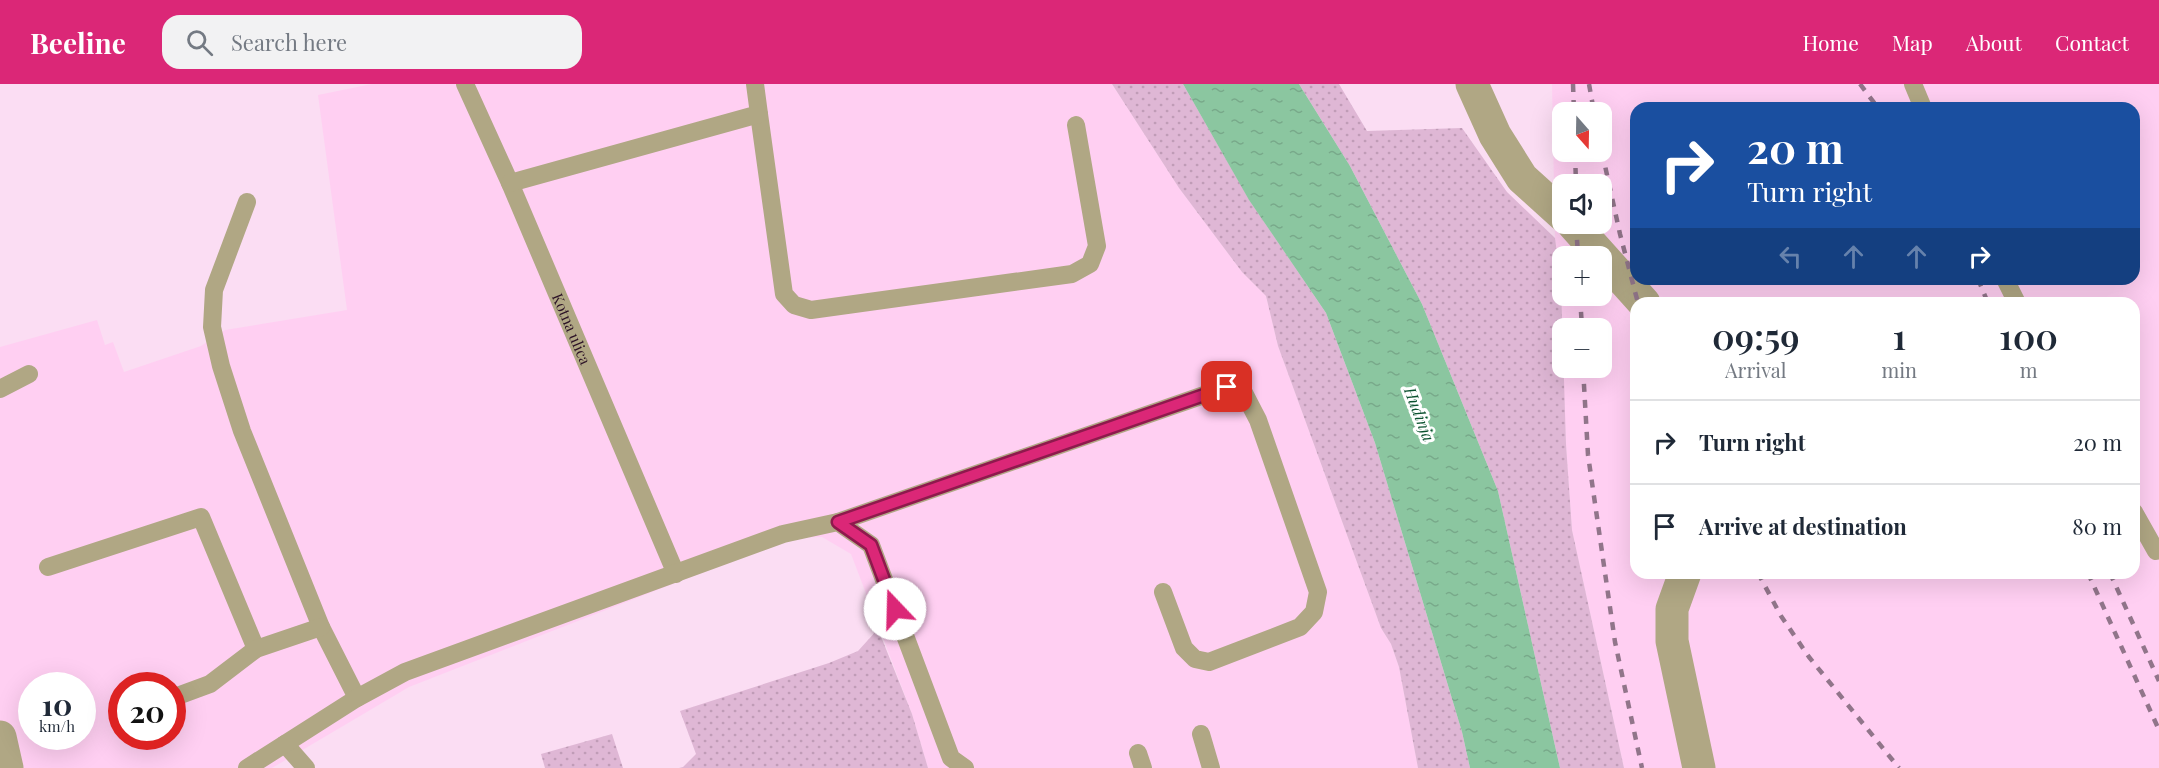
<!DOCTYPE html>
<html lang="en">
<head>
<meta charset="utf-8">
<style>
  body { margin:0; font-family:"Playfair Display",serif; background:#f2f2f3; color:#1f2937; height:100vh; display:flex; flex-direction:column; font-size:22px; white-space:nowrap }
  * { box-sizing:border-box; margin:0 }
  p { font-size:20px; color:#747a83 }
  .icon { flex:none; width:33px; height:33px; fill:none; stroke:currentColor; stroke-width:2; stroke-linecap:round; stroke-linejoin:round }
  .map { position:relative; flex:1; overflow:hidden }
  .side { position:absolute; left:1630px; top:213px; width:510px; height:282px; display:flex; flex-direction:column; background:#fff; border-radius:18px; box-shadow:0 6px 24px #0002 }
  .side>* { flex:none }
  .hud { position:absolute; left:1630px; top:18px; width:510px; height:183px; border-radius:18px; box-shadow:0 6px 24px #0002; background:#1a4fa0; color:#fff; overflow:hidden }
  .needle { width:39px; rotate:160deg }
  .buttons { position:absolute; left:1552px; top:18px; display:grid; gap:12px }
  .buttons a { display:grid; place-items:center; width:60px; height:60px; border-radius:12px; background:#fff; box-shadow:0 6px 24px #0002; font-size:30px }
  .speed { position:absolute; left:18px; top:588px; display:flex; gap:12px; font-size:30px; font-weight:700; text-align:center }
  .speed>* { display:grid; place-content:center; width:78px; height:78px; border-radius:50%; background:#fff; box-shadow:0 6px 24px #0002; line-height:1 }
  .speed small { font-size:15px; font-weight:400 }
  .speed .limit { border:9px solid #d22; background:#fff; color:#111 }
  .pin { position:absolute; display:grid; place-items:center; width:51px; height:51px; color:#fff; margin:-26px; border-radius:12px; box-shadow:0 3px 9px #0006 }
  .me { position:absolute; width:66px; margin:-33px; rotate:339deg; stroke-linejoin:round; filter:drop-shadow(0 0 4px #0008) }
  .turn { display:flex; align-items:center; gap:21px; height:126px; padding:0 18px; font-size:27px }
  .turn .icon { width:78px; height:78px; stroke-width:2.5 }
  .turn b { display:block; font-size:42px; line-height:51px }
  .lanes { display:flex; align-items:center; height:57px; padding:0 18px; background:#0003; justify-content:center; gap:30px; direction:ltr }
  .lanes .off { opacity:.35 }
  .eta { display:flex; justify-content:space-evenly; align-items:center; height:102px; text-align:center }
  .eta b { font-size:36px; font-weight:600; line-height:42px }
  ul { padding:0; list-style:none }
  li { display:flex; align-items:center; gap:18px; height:84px; padding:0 18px; border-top:2px solid #e0e1e3 }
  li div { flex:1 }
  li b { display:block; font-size:22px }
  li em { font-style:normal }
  header { display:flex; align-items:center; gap:36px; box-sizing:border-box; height:84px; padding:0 30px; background:#db2777; color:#fff }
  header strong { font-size:28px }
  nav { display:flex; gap:33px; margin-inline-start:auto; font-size:21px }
  .search { width:420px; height:54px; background:#f2f2f3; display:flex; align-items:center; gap:15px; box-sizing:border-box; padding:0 21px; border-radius:18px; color:#747a83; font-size:22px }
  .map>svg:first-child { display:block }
  .built { fill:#ffcff2; fill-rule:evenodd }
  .grass { fill:url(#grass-dots) }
  .water { fill:url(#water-ripples) }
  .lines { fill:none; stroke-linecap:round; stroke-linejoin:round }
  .lane { stroke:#b0a784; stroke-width:18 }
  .street { stroke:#b0a784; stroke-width:33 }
  .rail { stroke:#91758a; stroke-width:4.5; stroke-dasharray:8 8; stroke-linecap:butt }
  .route-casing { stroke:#8e194d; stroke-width:15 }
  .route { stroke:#db2777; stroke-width:10 }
  .labels { text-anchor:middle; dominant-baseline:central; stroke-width:6; stroke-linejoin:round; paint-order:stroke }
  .street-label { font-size:15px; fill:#2b1126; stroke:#fff }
  .water-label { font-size:16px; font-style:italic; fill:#0b522f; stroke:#fff }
</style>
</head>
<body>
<header>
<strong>Beeline</strong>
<div class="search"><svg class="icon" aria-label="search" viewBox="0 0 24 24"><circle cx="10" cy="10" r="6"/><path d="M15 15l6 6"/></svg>Search here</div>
<nav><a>Home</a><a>Map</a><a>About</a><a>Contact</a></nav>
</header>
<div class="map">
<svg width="2159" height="684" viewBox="0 0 2159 684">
  <defs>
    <pattern id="grass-dots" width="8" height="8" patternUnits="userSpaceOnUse" patternTransform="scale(1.5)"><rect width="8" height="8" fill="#dfb7d5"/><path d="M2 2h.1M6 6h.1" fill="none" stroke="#c09cb7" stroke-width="1.8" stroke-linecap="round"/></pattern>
    <pattern id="water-ripples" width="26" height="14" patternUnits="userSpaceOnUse" patternTransform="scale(1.5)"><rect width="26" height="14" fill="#8bc6a0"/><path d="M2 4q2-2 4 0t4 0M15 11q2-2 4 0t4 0" fill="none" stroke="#78a98a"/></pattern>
  </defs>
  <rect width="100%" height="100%" fill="#fbddf3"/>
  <!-- built -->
  <path class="built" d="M 372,0 L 1112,0 L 1179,104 L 1242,188 L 1266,212 L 1278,262 L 1381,544 L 1391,560 L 1399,583 L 1418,684 L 928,684 L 912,630 L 851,470 L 822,453 L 790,454 L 409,603 L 272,684 L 0,684 L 0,263 L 97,236 L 105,261 L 113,258 L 124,288 L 201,262 L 225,246 L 347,226 L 318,11 ZM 32,602 L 82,602 L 82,652 L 32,652 ZM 122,602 L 172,602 L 172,652 L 122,652 Z
    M 1552,0 L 2159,0 L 2159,684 L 1624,684 L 1572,446 L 1566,360 L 1563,284 L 1602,284 L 1602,244 L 1563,244 L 1563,277 L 1561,201 L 1555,154 ZM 1636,24 L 2134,24 L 2134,195 L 1636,195 ZM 1563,28 L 1602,28 L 1602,68 L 1563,68 ZM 1563,100 L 1602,100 L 1602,140 L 1563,140 ZM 1563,172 L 1602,172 L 1602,212 L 1563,212 ZM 1636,219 L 2134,219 L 2134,489 L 1636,489 Z"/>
  <!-- grass -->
  <path class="grass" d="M 1112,0 L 1183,0 L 1250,117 L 1326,229 L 1375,359 L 1462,648 L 1470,684 L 1418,684 L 1399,583 L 1391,560 L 1381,544 L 1278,262 L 1266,212 L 1242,188 L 1179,104 Z
    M 1299,0 L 1339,0 L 1367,47 L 1462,44 L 1507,108 L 1555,154 L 1561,201 L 1566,360 L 1572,446 L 1624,684 L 1560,684 L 1498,407 L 1422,220 L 1350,82 Z
    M 878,545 L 912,630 L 928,684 L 679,684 L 683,683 L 696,670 L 680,627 L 829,579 L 858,567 Z
    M 612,650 L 623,684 L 545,684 L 541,670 Z"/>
  <!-- water -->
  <path class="water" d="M 1183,0 L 1299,0 L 1350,82 L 1422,220 L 1498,407 L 1560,684 L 1470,684 L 1462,648 L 1375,359 L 1326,229 L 1249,116 Z"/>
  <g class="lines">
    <!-- lane -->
    <g class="lane">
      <path id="s1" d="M 465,0 L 510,99 L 676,490"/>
      <path d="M 1913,0 L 1923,24"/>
      <path d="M 759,30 L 784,210 L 794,221 L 811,226 L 1072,190 L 1090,180 L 1097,162 L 1076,41"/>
      <path d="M 510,99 L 759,30 L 755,0"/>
      <path d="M 247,118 L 214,206 L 212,243 L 221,282 L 242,347 L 321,543 L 357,614"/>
      <path d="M 2005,195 L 2017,219"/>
      <path d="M 0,305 L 29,290"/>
      <path d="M 2134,428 L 2156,467 L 2159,466"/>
      <path d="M 838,438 L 1227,303 L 1244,309 L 1258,336 L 1318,508 L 1314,528 L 1300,543 L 1209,578 L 1195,575 L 1184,564 L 1163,508"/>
      <path d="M 48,483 L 201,433 L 256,565"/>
      <path d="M 172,614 L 210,600 L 256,565 L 321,543"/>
      <path d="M 1201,650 L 1211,684"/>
      <path d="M 285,660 L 306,684"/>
      <path d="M 1138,669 L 1143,684"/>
      <path d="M 247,684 L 357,614 L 405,588 L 783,450 L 838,438 L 871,461 L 951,674 L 965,684"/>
    </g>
    <!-- street -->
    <path class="street" d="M 1472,0 L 1495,51 L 1522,94 L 1563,131
      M 1573,140 L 1644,219
      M 1685,489 L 1672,525 L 1672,557 L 1699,684
      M 0,653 L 7,684"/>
    <!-- rail -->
    <path class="rail" d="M 1573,0 L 1574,28
      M 1589,0 L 1594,28
      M 1860,0 L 1878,24
      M 1575,68 L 1576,100
      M 1602,68 L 1620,150 L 1638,219
      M 1576,140 L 1578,172
      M 1978,195 L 1988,219
      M 1580,212 L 1582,244
      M 1583,284 L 1588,371 L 1615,558 L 1642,684
      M 1758,489 L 1781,532 L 1809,573 L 1899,684
      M 2088,489 L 2159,646
      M 2110,489 L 2159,597"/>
  </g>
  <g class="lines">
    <defs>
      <path id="route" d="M 895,525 L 871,461 L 838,438 L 1227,303"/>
    </defs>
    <!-- route casing -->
    <use href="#route" class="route-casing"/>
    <!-- route -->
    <use href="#route" class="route"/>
  </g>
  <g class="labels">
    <!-- street labels -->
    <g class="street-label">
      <text stroke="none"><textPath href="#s1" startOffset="267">Kotna ulica</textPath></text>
    </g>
    <!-- water labels -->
    <g class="water-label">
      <text transform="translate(1420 330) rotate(69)">Hudinja</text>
    </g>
  </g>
</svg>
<div class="buttons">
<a><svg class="needle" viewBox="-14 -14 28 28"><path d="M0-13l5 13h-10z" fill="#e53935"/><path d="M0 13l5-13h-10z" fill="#747a83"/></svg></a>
<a><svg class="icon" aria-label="sound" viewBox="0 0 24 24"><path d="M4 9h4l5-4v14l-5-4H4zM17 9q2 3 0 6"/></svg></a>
<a>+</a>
<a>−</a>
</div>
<div class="speed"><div>10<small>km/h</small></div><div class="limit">20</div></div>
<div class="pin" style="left:1227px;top:303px;background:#d93025"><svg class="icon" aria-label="arrive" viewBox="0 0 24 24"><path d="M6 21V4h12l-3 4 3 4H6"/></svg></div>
<svg class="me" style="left:895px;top:525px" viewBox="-20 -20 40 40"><circle r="19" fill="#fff"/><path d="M0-13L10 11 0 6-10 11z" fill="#db2777"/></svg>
<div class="hud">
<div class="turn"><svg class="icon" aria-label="right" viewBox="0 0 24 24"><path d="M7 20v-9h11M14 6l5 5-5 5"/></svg><div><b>20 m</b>Turn right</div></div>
<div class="lanes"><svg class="icon off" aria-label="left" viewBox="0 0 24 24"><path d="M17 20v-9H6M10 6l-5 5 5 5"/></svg><svg class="icon off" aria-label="ahead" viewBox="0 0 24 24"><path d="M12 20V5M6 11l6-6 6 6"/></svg><svg class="icon off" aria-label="ahead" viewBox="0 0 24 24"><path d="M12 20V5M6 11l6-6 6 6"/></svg><svg class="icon" aria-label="right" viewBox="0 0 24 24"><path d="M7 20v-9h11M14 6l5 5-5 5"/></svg></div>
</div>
<section class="side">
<div class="eta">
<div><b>09:59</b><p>Arrival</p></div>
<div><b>1</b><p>min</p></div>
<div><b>100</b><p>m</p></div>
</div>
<ul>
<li><svg class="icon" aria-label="right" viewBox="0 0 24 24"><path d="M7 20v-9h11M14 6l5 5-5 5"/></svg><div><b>Turn right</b></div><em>20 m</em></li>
<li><svg class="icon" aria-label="arrive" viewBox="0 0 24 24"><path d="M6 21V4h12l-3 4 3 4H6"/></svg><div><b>Arrive at destination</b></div><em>80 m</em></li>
</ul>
</section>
</div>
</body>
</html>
